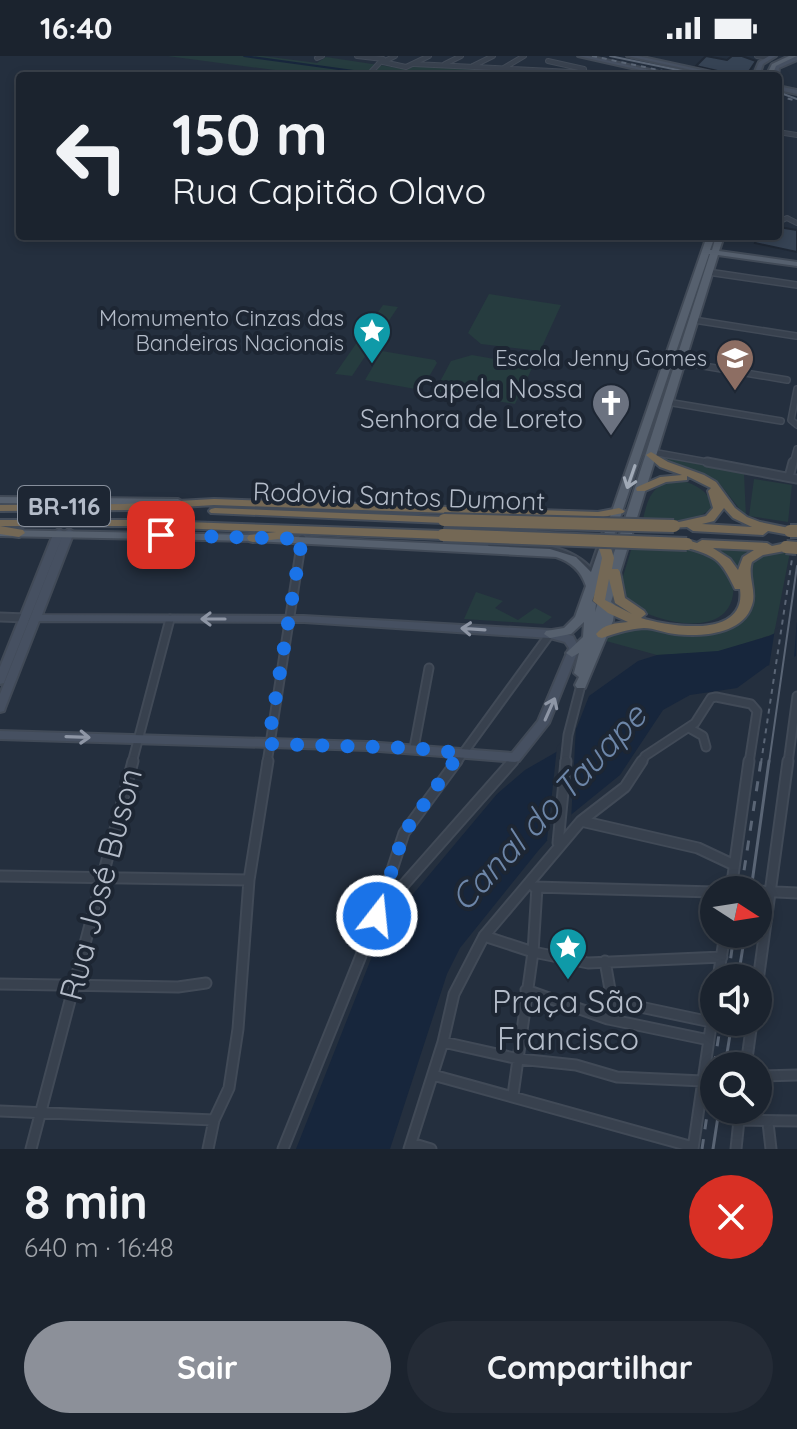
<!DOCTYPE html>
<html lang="pt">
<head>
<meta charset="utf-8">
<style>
  body { margin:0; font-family:Quicksand,sans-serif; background:#242b36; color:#f1f3f6; height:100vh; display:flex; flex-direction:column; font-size:30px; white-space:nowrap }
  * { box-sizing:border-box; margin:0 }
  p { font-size:26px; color:#a0a4aa }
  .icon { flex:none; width:44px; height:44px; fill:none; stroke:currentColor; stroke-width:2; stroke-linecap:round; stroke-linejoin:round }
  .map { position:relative; height:1093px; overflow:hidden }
  .drawer { display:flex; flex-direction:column; background:#1b232e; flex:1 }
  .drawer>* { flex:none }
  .hud { position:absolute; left:16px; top:16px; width:766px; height:168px; border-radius:8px; box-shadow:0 4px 12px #0003,0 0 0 2px #39404a; background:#1b232e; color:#f1f3f6; overflow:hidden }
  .needle { width:52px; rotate:102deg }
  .fabs { position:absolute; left:700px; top:820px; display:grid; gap:16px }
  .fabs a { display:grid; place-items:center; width:72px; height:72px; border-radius:50%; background:#1b232e; box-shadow:0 4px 12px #0003,0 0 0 2px #39404a; font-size:40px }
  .pin { position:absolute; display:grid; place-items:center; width:68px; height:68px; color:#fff; margin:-34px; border-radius:16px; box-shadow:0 4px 12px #0006 }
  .me { position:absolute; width:88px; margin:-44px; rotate:16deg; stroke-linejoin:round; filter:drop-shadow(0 0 6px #0008) }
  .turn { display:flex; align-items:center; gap:28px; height:168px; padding:0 24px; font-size:36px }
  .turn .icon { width:104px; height:104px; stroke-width:2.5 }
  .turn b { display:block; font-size:56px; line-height:68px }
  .round { display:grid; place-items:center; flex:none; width:84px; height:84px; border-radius:42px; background:#242b36 }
  .head { display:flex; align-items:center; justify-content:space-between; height:136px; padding:0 24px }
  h1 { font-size:48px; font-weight:700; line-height:60px }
  .cta { display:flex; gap:16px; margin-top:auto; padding:16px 24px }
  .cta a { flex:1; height:92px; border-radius:48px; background:#8c9099; color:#fff; font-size:32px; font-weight:700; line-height:92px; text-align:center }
  .cta a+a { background:#242b36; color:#f1f3f6 }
  .status { display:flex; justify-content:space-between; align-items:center; height:56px; padding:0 40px; background:#1b232e; direction:ltr }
  .status svg { height:22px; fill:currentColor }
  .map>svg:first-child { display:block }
  .green { fill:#263c3f }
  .water { fill:#17263c }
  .pier { fill:#242f3e }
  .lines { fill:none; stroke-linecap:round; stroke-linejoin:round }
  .stream { stroke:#17263c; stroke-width:2 }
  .building { fill:#364354; stroke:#1f2835; stroke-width:2 }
  .street-far3-casing { stroke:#414a57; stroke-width:6 }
  .street-far2-casing { stroke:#414a57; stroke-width:8 }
  .street-far1-casing { stroke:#414a57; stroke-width:11 }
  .street-casing { stroke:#414a57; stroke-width:13 }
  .secondary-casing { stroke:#414a57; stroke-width:4 }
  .primary-casing { stroke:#414a57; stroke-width:4 }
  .highway-casing { stroke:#434c59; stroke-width:4 }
  .street-far3 { stroke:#38414e; stroke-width:4 }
  .street-far2 { stroke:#38414e; stroke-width:5 }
  .street-far1 { stroke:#38414e; stroke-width:7 }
  .street { stroke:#38414e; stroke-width:9 }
  .secondary { fill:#465061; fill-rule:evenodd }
  .primary { fill:#56606e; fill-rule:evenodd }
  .highway { fill:#746855; fill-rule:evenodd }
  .tram-far1 { stroke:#5a6575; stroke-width:2 }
  .tram { stroke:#5a6575; stroke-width:3 }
  .rail-far1 { stroke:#5a6575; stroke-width:2; stroke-dasharray:5 5; stroke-linecap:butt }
  .rail { stroke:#5a6575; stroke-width:3; stroke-dasharray:10 10; stroke-linecap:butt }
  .highway-bridge-casing { stroke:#434c59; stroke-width:16; stroke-linecap:butt }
  .highway-bridge { stroke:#746855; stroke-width:12 }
  .oneway { stroke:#a1aab7 }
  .oneway2 { stroke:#8e96a5 }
  .route { stroke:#1a73e8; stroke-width:14; stroke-dasharray:0 25.2 }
  .labels { text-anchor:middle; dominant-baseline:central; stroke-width:8; stroke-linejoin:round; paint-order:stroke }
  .far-poi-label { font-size:22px; fill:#b4bcc9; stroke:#1d2633; text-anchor:end }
  .shield { fill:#1d2633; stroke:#878f9c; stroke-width:2 }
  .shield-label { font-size:24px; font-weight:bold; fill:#b4bcc9 }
  .poi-label { font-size:26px; fill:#b4bcc9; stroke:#1d2633; text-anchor:end }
  .street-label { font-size:26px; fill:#b4bcc9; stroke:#1d2633 }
  .near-street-label { font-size:32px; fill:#b4bcc9; stroke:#1d2633 }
  .near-poi-label { font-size:32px; fill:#b4bcc9; stroke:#1d2633 }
  .near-water-label { font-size:34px; font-style:italic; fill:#6d86a8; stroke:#1d2633 }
</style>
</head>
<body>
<div class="status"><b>16:40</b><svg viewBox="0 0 49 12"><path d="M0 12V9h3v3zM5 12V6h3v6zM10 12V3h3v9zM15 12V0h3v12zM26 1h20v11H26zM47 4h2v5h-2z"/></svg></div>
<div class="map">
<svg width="797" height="1093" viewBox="0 0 797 1093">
  <rect width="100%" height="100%" fill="#242f3e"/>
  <!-- green -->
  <path class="green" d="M 167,0 L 263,0 L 317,7 L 326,1 L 405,13 L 417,10 L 634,20 L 320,20 Z
    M 489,238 L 561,249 L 540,295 L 481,288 L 468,277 Z
    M 383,249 L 398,251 L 352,320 L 335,318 Z
    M 382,295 L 435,304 L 437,307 L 421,334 L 365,324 Z
    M 472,299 L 533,310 L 515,348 L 435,335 L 451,305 Z
    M 660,400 L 744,417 L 746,461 L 719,427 L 658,403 Z
    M 754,423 L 792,429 L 788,466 L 749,460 Z
    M 683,425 C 697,429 707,435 713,449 C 699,470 665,463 643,463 C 649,437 655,425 683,425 Z
    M 632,491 L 790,496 L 774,578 L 718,596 L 657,599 L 606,585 L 609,576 L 644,572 L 682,577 L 712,576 L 751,549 L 732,517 C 746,588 660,571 624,545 L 620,530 Z
    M 476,536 L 503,545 L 495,552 L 518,564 L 535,552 L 552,561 L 543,568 L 464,563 Z"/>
  <!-- water -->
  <path class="water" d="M 797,566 L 796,600 L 767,610 L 737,632 L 690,639 L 663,654 L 620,719 L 567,762 L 538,795 L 460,892 L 447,918 L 390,1093 L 296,1093 L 382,875 L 497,738 L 525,714 L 558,695 L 577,671 L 589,640 L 638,605 L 657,599 L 718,595 L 769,580 Z"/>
  <!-- pier -->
  <path class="pier" d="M 797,563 L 794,602 L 769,611 L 775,573 Z
    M 576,670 L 571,765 L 552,784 L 547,784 L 557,691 Z"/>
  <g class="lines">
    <!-- stream -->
    <path class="stream" d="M 244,0 L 368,17
      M 396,18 L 496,20"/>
  </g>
  <!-- building -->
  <path class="building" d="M 706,0 L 727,4 L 732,0 L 742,0 L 756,5 L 746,20 L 739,20 L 696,10 Z
    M 778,171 L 797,174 L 797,196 L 755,187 L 757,180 L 778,180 Z"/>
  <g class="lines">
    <defs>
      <path id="street-far3" d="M 357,0 L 383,3
        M 757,0 L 768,2
        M 317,2 L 322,0
        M 383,3 L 371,16 L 398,20
        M 548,5 L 584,13
        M 383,6 L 406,11 L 429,0
        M 383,6 L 395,0
        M 414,8 L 651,20
        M 445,8 L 461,0
        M 473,10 L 493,0
        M 502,13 L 524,0
        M 778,76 L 797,79
        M 778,166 L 787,162 L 797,167"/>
      <path id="street-far2" d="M 708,216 L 797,229
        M 694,264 L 796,280
        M 680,306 L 787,324
        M 797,333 L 791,364 L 797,369
        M 667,346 L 781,365
        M 652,396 L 718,408
        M 793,408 L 797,393"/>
      <path id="street-far1" d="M 707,406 L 797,423
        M 789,421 L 793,406
        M 490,459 L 611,463 L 592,518 C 566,488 529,491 492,491 Z
        M 0,561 L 26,562
        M 689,672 L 703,680 L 706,691
        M 414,692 L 429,612
        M 132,707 L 170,563
        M 267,707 L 302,483
        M 456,707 L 550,578
        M 511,707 L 515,702
        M 565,707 L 568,679 L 581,629
        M 641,707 L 645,700 L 695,667 L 711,642 L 716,641 L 751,648 L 757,655 L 749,707
        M 788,707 L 797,640"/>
      <path id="street" d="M 581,765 L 698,792 L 732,808
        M 558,787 L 566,705
        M 0,820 L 249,824
        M 534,831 L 714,836
        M 731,834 L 749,705
        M 758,835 L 797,837
        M 378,858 L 513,705
        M 484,880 L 533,896 L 588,907 L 722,901
        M 605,905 L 612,945 L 608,963
        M 718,922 L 725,878
        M 758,925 L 788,705
        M 0,928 L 178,931 L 206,927
        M 526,934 L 608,963 L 709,984
        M 612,945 L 711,966
        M 443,986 L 519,1003 L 576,1009 L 617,1021 L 703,1025
        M 746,1010 L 752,966
        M 433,1019 L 693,1091
        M 758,1020 L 797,1019
        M 513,1039 L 533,896 L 537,831
        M 0,1055 L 214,1064
        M 739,1064 L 797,1065
        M 768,1067 L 771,1093
        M 411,1087 L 431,1093
        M 31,1093 L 133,705
        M 208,1093 L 214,1064 L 229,1032 L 238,973 L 249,824 L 268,705
        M 283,1093 L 377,860 L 404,777 L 457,705
        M 409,1093 L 443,986 L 454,938 L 484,880 L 581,765 L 625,731 L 642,705
        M 693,1093 L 714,949
        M 736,1093 L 740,1054"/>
      <path id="secondary" d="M 578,0 L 588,0 L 677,20 L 667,20 Z
        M 627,0 L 638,0 L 730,20 L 719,20 Z
        M 769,0 L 776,0 L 763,8 L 759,20 L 753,20 L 759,6 Z
        M 797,0 L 797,4 L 779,12 L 778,20 L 772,20 L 775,10 Z
        M 778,30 L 797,34 L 797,38 L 778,34 Z
        M 59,473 L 64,476 L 5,624 L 4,627 L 0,628 L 0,611 L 54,476 Z
        M 69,473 L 74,476 L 42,559 L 304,560 L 550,574 L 573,580 L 579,592 L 549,667 L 519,705 L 515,706 L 367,694 L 0,683 L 0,675 L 367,686 L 512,697 L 538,665 L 569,592 L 565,586 L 550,582 L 304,566 L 39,565 L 5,652 L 4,655 L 0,656 L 0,638 L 64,476 Z"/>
      <path id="primary" d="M 789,0 L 797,0 L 776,10 L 772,20 L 766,20 L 772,8 Z
        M 707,180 L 715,180 L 710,194 L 712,194 L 716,180 L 724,180 L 719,195 L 797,206 L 797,210 L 718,199 L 611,546 L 615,549 L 613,565 L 585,632 L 577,632 L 575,629 L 579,621 L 574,617 L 579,597 L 572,601 L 566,597 L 583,581 L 584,566 L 571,578 L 550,582 L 544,578 L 546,575 L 564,572 L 575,561 L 586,530 C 581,515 572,506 556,501 L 253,485 L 0,480 L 0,474 L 253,479 L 550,493 L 576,501 L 591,516 ZM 709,198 L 710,198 L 595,556 L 596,548 L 592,545 L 597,533 L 597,530 Z
        M 0,441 L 178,443 L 183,446 L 178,449 L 0,447 Z"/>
      <path id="highway" d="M 651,396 L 668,406 L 704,419 L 716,426 L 735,452 L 747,461 L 760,466 L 794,473 L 796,475 L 790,479 L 768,475 L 763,479 L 693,475 L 687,471 L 670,472 L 668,470 L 670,468 L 706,460 L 713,452 L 708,435 L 711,432 L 687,420 L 687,424 L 666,426 L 645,435 L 637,435 L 636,433 L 637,431 L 660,421 L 682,419 L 660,411 L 646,399 ZM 724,452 L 733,462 L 752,471 L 702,468 L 714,465 Z
        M 214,443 L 598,456 L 619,452 L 625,455 L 623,457 L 598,462 L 214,449 L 133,454 L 0,455 L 0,449 L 124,448 Z
        M 215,452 L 444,461 L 450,464 L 444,467 L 211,457 L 209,455 L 211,453 Z
        M 0,464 L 129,464 L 443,475 L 449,479 L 443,483 L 286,477 L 288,479 L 286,482 L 253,486 L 249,485 L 247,482 L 249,479 L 276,476 L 129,470 L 0,470 Z
        M 0,470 L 23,474 L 25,477 L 19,481 L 0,478 Z
        M 687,484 L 697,487 L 702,484 L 767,487 L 772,490 L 786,487 L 792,491 L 790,494 L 763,499 L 752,506 C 747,520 757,535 752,549 C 743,579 700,581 675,578 C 665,577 654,572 644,572 C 629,573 616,577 602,582 L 598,581 L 596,578 C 604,568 616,567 628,566 L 608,557 L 593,545 L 602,502 L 599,492 L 605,488 L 611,492 L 614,502 L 612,513 L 618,513 L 620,516 L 625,542 L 644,555 L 646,558 L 641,562 C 670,571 747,583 740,533 L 735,533 C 721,503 715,499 683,491 L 681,488 ZM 713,492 L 754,494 L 743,501 L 738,514 L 730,503 ZM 609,523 L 615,547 L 632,558 L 605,544 Z"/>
    </defs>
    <!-- street-far3 casing -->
    <use href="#street-far3" class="street-far3-casing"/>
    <!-- street-far2 casing -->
    <use href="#street-far2" class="street-far2-casing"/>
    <!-- street-far1 casing -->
    <use href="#street-far1" class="street-far1-casing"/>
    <!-- street casing -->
    <use href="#street" class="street-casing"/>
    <!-- secondary casing -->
    <use href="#secondary" class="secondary-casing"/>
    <!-- primary casing -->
    <use href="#primary" class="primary-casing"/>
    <!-- highway casing -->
    <use href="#highway" class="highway-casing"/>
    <!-- street-far3 -->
    <use href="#street-far3" class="street-far3"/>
    <!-- street-far2 -->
    <use href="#street-far2" class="street-far2"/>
    <!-- street-far1 -->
    <use href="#street-far1" class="street-far1"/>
    <!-- street -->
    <use href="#street" class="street"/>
    <!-- secondary -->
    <use href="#secondary" class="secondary"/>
    <!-- primary -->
    <use href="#primary" class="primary"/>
    <!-- highway -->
    <use href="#highway" class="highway"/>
    <!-- tram-far1 -->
    <path class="tram-far1" d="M 610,0 L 707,20
      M 778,36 L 797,43
      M 769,707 L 797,510"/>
    <!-- tram -->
    <path class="tram" d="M 751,834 L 769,705
      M 738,922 L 745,878
      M 725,1010 L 732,966
      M 713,1093 L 719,1054"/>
    <!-- rail-far1 -->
    <path class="rail-far1" d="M 592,0 L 687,20
      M 778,40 L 797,45
      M 761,707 L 797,470"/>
    <!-- rail -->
    <path class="rail" d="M 741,834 L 761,705
      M 728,922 L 734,878
      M 714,1010 L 721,966
      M 702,1093 L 714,1012"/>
    <defs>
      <path id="highway-bridge" d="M 444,464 L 674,470
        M 790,475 L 797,475
        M 443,479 L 687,488
        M 786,491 L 797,492"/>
    </defs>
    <!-- highway-bridge casing -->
    <use href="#highway-bridge" class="highway-bridge-casing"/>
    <!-- highway-bridge -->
    <use href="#highway-bridge" class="highway-bridge"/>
  </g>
  <!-- one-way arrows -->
  <defs><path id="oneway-shaft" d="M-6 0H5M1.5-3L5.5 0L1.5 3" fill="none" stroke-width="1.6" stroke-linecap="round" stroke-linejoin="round" transform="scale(2)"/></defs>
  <use class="oneway" href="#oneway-shaft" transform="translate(631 421) rotate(109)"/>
  <g class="oneway2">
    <use href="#oneway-shaft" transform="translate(213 563) rotate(-180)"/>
    <use href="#oneway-shaft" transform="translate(473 573) rotate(-176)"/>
    <use href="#oneway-shaft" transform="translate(550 653) rotate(-66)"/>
    <use href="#oneway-shaft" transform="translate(78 681) rotate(2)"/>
  </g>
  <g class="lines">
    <!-- route -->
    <path class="route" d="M 161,479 L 302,483 L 268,688 L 414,692 L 460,697 L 404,777 L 377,860"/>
  </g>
  <!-- icons -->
  <defs>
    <symbol id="sight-pin" viewBox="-11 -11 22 30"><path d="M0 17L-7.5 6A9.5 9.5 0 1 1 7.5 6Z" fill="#0f9aa8" stroke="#1d2633"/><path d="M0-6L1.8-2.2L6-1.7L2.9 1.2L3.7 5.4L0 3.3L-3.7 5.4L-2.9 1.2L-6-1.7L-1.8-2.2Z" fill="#fff"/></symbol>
    <symbol id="school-pin" viewBox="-11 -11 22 30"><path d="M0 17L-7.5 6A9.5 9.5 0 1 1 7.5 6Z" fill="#8d6e63" stroke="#1d2633"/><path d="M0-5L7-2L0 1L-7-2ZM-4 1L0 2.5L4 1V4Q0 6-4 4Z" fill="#fff"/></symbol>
    <symbol id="church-pin" viewBox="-11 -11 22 30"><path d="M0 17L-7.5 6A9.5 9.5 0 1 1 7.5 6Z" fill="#6b7280" stroke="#1d2633"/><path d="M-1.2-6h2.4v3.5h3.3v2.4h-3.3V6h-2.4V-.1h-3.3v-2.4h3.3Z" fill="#fff"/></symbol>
  </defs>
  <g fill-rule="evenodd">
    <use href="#sight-pin" x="350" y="253" width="44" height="60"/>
    <use href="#school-pin" x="713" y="280" width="44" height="60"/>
    <use href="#church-pin" x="589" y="325" width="44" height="60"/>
    <use href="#sight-pin" x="546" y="869" width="44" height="60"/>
  </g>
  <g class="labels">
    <!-- far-poi labels -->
    <g class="far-poi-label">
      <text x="344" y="262">Momumento Cinzas das<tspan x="344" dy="25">Bandeiras Nacionais</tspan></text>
      <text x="707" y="302">Escola Jenny Gomes</text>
    </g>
    <!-- shield labels -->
    <rect class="shield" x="18" y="430" width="92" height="40" rx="6"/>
    <g class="shield-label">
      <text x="64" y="450">BR-116</text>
    </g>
    <!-- poi labels -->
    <g class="poi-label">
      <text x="583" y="332">Capela Nossa<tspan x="583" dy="30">Senhora de Loreto</tspan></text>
    </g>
    <!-- street labels -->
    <g class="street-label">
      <text transform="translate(399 440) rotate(2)">Rodovia Santos Dumont</text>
    </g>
    <!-- near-street labels -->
    <g class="near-street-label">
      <text transform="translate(100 828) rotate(-75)">Rua José Buson</text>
    </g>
    <!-- near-poi labels -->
    <g class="near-poi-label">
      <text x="568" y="945">Praça São<tspan x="568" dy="37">Francisco</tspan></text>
    </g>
    <!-- near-water labels -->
    <g class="near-water-label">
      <text transform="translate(548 751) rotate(-47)">Canal do Tauape</text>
    </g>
  </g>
</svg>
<div class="fabs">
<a><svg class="needle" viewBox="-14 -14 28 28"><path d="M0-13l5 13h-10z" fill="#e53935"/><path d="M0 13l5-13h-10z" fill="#a0a4aa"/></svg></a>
<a><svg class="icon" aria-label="sound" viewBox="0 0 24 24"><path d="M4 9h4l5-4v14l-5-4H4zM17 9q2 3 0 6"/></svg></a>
<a><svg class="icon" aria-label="search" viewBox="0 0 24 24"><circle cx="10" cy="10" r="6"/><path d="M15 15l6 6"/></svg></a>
</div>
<div class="pin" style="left:161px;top:479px;background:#d93025"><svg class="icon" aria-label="arrive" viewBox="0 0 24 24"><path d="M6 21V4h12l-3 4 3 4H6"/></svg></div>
<svg class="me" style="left:377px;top:860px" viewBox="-20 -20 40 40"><circle r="17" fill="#1a73e8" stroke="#fff" stroke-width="3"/><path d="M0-11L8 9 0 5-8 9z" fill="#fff"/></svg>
<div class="hud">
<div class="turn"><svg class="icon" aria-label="left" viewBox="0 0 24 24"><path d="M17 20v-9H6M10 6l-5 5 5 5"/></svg><div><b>150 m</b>Rua Capitão Olavo</div></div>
</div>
</div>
<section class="drawer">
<div class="head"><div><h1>8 min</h1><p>640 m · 16:48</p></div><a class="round" style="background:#d93025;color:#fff"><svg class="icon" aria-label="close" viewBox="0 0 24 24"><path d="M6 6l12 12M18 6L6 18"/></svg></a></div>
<div class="cta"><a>Sair</a><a>Compartilhar</a></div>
</section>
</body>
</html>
